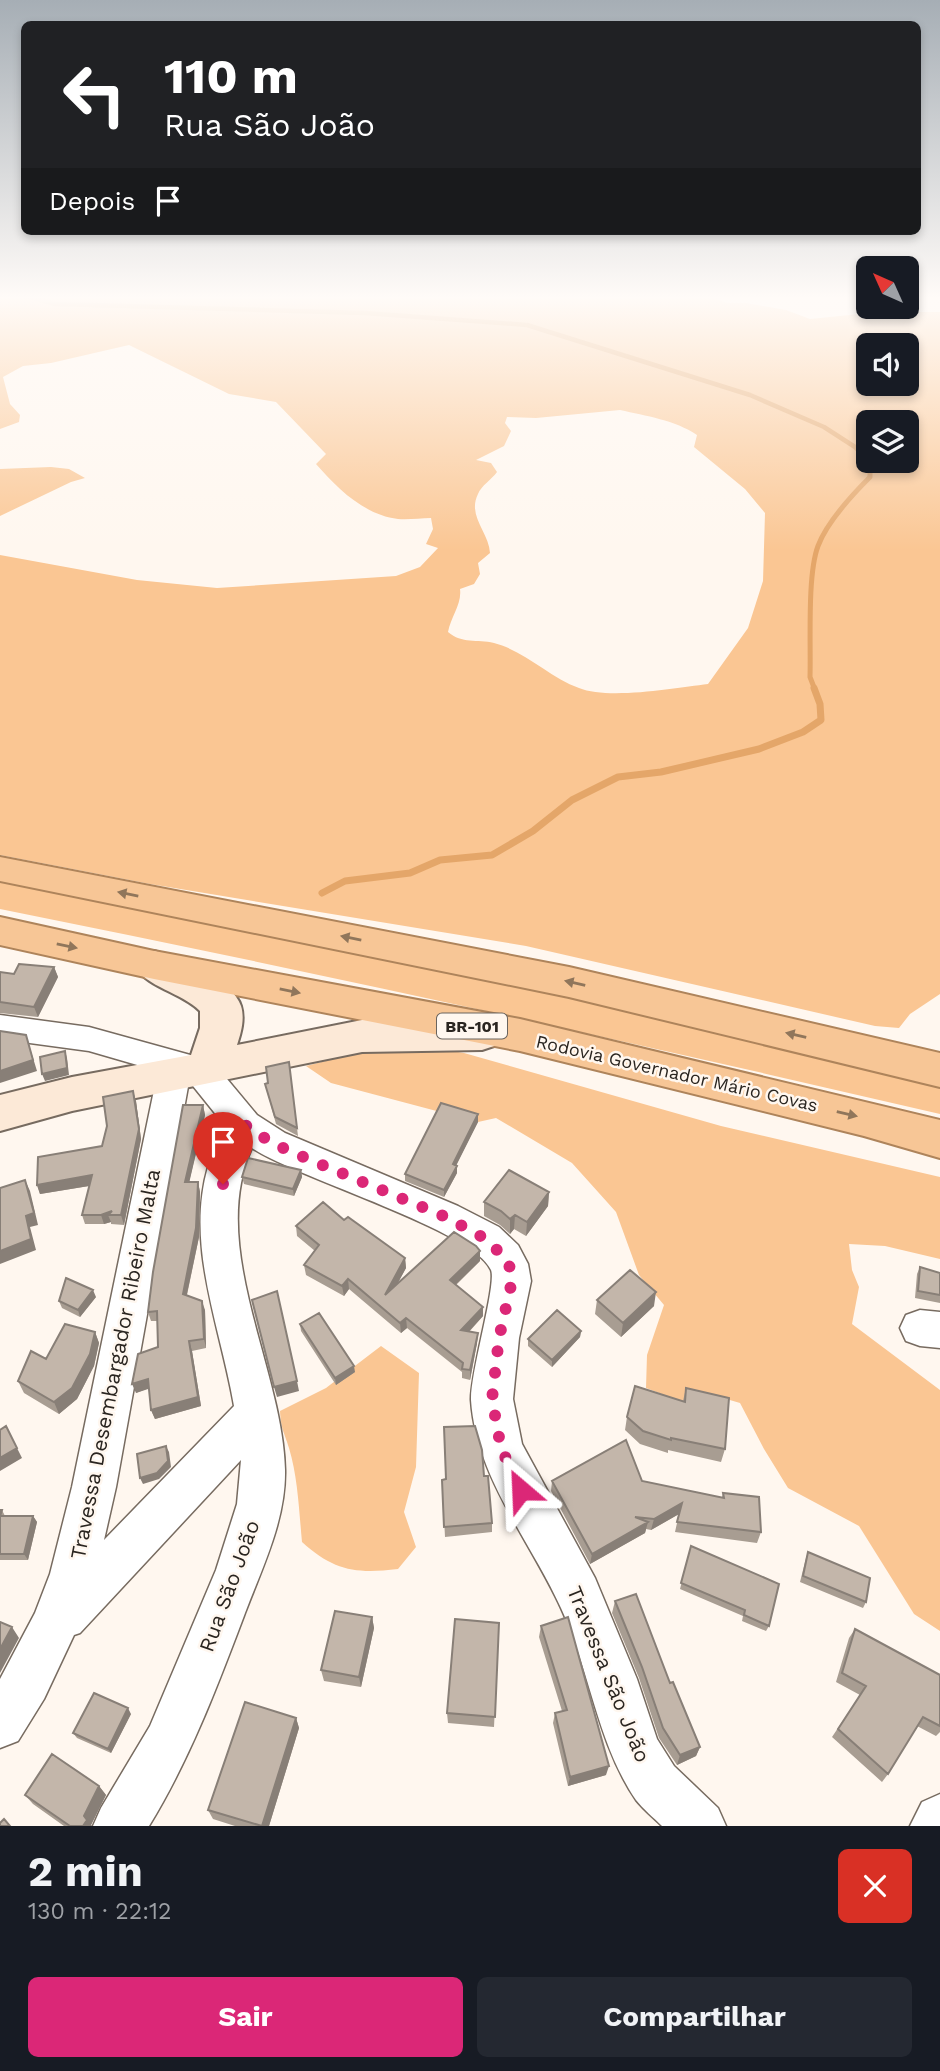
<!DOCTYPE html>
<html lang="pt">
<head>
<meta charset="utf-8">
<style>
  body { margin:0; font-family:"Work Sans",sans-serif; background:#242831; color:#f1f3f6; height:100vh; display:flex; flex-direction:column; font-size:26px; white-space:nowrap }
  * { box-sizing:border-box; margin:0 }
  p { font-size:23px; color:#9ea1a6 }
  .icon { flex:none; width:38px; height:38px; fill:none; stroke:currentColor; stroke-width:2; stroke-linecap:round; stroke-linejoin:round }
  .map { position:relative; height:1826px; overflow:hidden }
  .drawer { display:flex; flex-direction:column; background:#171b24; flex:1 }
  .drawer>* { flex:none }
  .top-card { position:absolute; left:21px; top:21px; width:900px; height:214px; border-radius:10px; box-shadow:0 4px 10px #0003; background:#202124; color:#fff; overflow:hidden }
  .needle { width:46px; rotate:315deg }
  .buttons { position:absolute; left:856px; top:256px; display:grid; gap:14px }
  .buttons a { display:grid; place-items:center; width:63px; height:63px; border-radius:10px; background:#171b24; box-shadow:0 4px 10px #0003; font-size:35px }
  .pin { position:absolute; display:grid; place-items:center; width:60px; height:60px; color:#fff; margin:-72px -30px; border-radius:50% 50% 50% 0; rotate:-45deg; box-shadow:0 0 7px #0007 }
  .pin .icon { rotate:45deg }
  .me { position:absolute; width:77px; margin:-38px; rotate:334deg; stroke-linejoin:round; filter:drop-shadow(0 0 5px #0008) }
  .turn { display:flex; align-items:center; gap:24px; height:147px; padding:0 28px; font-size:32px }
  .turn .icon { width:91px; height:91px; stroke-width:2.5 }
  .turn b { display:block; font-size:49px; line-height:60px }
  .then { display:flex; align-items:center; height:66px; padding:0 28px; background:#0003; gap:14px; font-size:26px }
  .round { display:grid; place-items:center; flex:none; width:74px; height:74px; border-radius:10px; background:#242831 }
  .overview { display:flex; align-items:center; justify-content:space-between; height:119px; padding:0 28px }
  h1 { font-size:42px; font-weight:700; line-height:52px }
  .cta { display:flex; gap:14px; margin-top:auto; padding:14px 28px }
  .cta a { flex:1; height:80px; border-radius:10px; background:#db2777; color:#fff; font-size:28px; font-weight:700; line-height:80px; text-align:center }
  .cta a+a { background:#242831; color:#f1f3f6 }
  .map>svg:first-child { display:block }
  .green { fill:#fac693; fill-rule:evenodd }
  .lines { fill:none; stroke-linecap:round; stroke-linejoin:round }
  .stream-far2 { stroke:#e4a669; stroke-width:4.5 }
  .stream-far1 { stroke:#e4a669; stroke-width:5 }
  .stream { stroke:#e4a669; stroke-width:7 }
  .minor-casing { stroke:#776b60; stroke-width:3 }
  .secondary-casing { stroke:#776b60; stroke-width:4 }
  .trunk-casing { stroke:#ae845b; stroke-width:4 }
  .minor { fill:#fff; fill-rule:evenodd }
  .secondary { fill:#fce9d7; fill-rule:evenodd }
  .trunk { fill:#f7c696; fill-rule:evenodd }
  .wall { fill:#a89d92 }
  .shaded-wall { fill:#887f77 }
  .building { fill:#c3b6aa; stroke:#887f77; stroke-width:2 }
  .oneway { fill:#90765b }
  .route { stroke:#db2777; stroke-width:12; stroke-dasharray:0 21.6 }
  .labels { text-anchor:middle; dominant-baseline:central; stroke-width:5; stroke-linejoin:round; paint-order:stroke }
  .shield { fill:#fff7ef; stroke:#6a645e; stroke-width:2 }
  .shield-label { font-size:16px; font-weight:bold; fill:#2a2520 }
  .street-label { font-size:18px; fill:#2a2520; stroke:#fff7ef }
  .near-street-label { font-size:21px; fill:#2a2520; stroke:#fff7ef }
</style>
</head>
<body>
<div class="map">
<svg width="940" height="1826" viewBox="0 0 940 1826">
  <rect width="100%" height="100%" fill="#fff7ef"/>
  <!-- green -->
  <path class="green" d="M 0,296 L 742,296 L 716,299 L 727,303 L 746,303 L 786,310 L 810,319 L 879,312 L 940,312 L 940,994 L 910,1014 L 899,1028 L 875,1026 L 526,946 L 150,884 L 0,855 L 0,555 L 137,580 L 217,588 L 396,576 L 420,567 L 438,548 L 426,544 L 433,529 L 431,518 C 420,518 409,520 398,519 C 364,515 337,488 316,464 L 326,454 L 276,402 L 229,394 L 129,345 L 51,363 L 23,366 L 3,377 L 10,404 L 20,415 L 19,422 L 0,429 ZM 868,345 L 906,345 L 906,383 L 868,383 ZM 620,410 C 646,416 675,420 697,435 L 694,447 L 745,489 L 765,513 L 763,581 L 748,628 L 708,684 C 676,688 608,700 579,688 C 549,677 525,651 494,643 C 477,639 462,644 448,632 C 451,616 462,604 460,589 L 474,584 L 480,574 L 478,563 L 490,553 C 489,532 467,516 478,494 C 481,486 492,479 497,472 L 491,463 L 476,460 L 504,446 L 511,431 L 505,423 L 507,417 L 536,418 ZM 868,422 L 906,422 L 906,460 L 868,460 Z
    M 51,467 L 69,469 L 85,478 L 71,482 L 0,516 L 0,469 Z
    M 0,879 L 940,1072 L 940,1114 C 627,1041 315,972 0,909 Z
    M 399,1042 L 464,1053 L 721,1126 L 940,1177 L 940,1259 L 885,1246 L 849,1244 L 852,1270 L 859,1287 L 852,1324 L 940,1390 L 940,1631 L 914,1614 L 859,1526 L 788,1488 L 764,1449 L 740,1403 L 706,1393 L 683,1402 L 646,1388 L 647,1355 L 664,1305 L 639,1275 L 616,1212 L 572,1163 L 496,1118 L 478,1122 L 331,1083 L 306,1066 Z
    M 381,1346 L 419,1373 L 416,1467 L 404,1512 L 416,1547 L 398,1569 C 356,1574 334,1571 302,1542 C 299,1511 298,1478 289,1448 C 284,1431 281,1430 280,1411 L 326,1388 Z"/>
  <g class="lines">
    <!-- stream-far2 -->
    <path class="stream-far2" d="M 25,296 L 55,304 L 365,313 L 527,325 L 750,395 L 824,427 L 855,447 L 870,463 L 870,468"/>
    <!-- stream-far1 -->
    <path class="stream-far1" d="M 815,690 L 810,677 C 811,644 807,575 818,546 C 827,522 852,495 870,477 L 870,467"/>
    <!-- stream -->
    <path class="stream" d="M 322,893 L 345,881 L 410,873 L 440,860 L 492,855 L 533,831 L 572,800 L 618,777 L 661,772 L 759,749 L 803,732 L 821,720 L 820,704 L 814,688"/>
    <defs>
      <path id="minor" d="M 0,1015 L 89,1027 L 212,1061 L 257,1115 L 285,1133 L 458,1206 L 499,1227 L 518,1245 L 528,1264 L 531,1281 L 519,1338 L 513,1399 L 522,1444 L 595,1578 L 637,1679 L 657,1739 L 674,1766 L 718,1808 L 726,1826 L 662,1826 C 654,1818 643,1809 636,1800 C 597,1743 590,1670 561,1608 C 530,1540 476,1477 471,1400 C 470,1373 497,1284 491,1270 C 474,1230 296,1178 252,1148 C 207,1247 283,1369 285,1470 C 286,1520 262,1568 245,1613 C 217,1687 190,1759 149,1826 L 93,1826 L 101,1808 L 150,1726 L 216,1570 L 237,1504 L 241,1460 L 80,1633 L 74,1635 L 44,1699 L 18,1741 L 0,1748 L 0,1679 L 35,1613 L 50,1574 L 72,1487 L 158,1071 L 89,1051 L 0,1039 ZM 189,1081 L 226,1127 C 220,1140 212,1153 208,1167 C 185,1246 221,1328 234,1406 L 104,1540 L 116,1487 Z
        M 920,1310 L 940,1312 L 940,1348 L 920,1346 L 906,1341 L 900,1328 L 906,1315 Z
        M 940,1794 L 940,1826 L 910,1826 L 922,1802 Z"/>
      <path id="secondary" d="M 154,951 C 178,958 233,980 241,1006 C 245,1019 241,1033 237,1045 L 362,1020 L 482,1018 L 497,1023 L 503,1034 L 497,1045 L 482,1050 L 362,1052 L 72,1111 L 0,1131 L 0,1095 L 72,1077 L 191,1055 L 200,1028 L 200,1011 C 181,992 147,988 134,965 L 140,955 Z"/>
      <path id="trunk" d="M 0,857 L 569,967 L 940,1053 L 940,1087 L 569,997 L 0,881 Z
        M 0,917 L 154,951 L 520,1019 L 940,1120 L 940,1158 L 864,1136 L 520,1051 L 154,979 L 0,945 Z"/>
    </defs>
    <!-- minor casing -->
    <use href="#minor" class="minor-casing"/>
    <!-- secondary casing -->
    <use href="#secondary" class="secondary-casing"/>
    <!-- trunk casing -->
    <use href="#trunk" class="trunk-casing"/>
    <!-- minor -->
    <use href="#minor" class="minor"/>
    <!-- secondary -->
    <use href="#secondary" class="secondary"/>
    <!-- trunk -->
    <use href="#trunk" class="trunk"/>
  </g>
  <!-- wall -->
  <path class="wall" d="M 54,967 L 58,977 L 38,1017 L 0,1013 L 0,972 L 14,974 Z
    M 289,1062 L 298,1136 L 276,1124 L 265,1084 L 268,1083 Z
    M 136,1101 L 141,1139 L 124,1225 L 111,1224 L 111,1222 L 104,1224 L 85,1224 L 82,1215 L 89,1186 L 40,1194 L 37,1185 L 102,1146 Z
    M 203,1105 L 205,1115 L 189,1182 L 198,1182 L 200,1192 L 199,1237 L 187,1295 L 205,1310 L 206,1348 L 192,1351 L 201,1406 L 155,1419 L 151,1410 L 149,1388 L 136,1393 L 158,1347 L 157,1321 L 151,1321 L 148,1312 Z
    M 478,1114 L 478,1122 L 456,1165 L 457,1173 L 444,1197 L 405,1181 L 405,1174 Z
    M 301,1170 L 302,1177 L 294,1196 L 244,1184 L 242,1177 Z
    M 549,1192 L 548,1206 L 526,1236 L 514,1229 L 510,1234 L 500,1225 L 484,1216 L 484,1202 Z
    M 344,1220 L 405,1258 L 406,1268 L 397,1284 L 480,1261 L 456,1285 L 483,1307 L 483,1316 L 469,1332 L 478,1333 L 477,1343 L 470,1380 L 462,1378 L 462,1372 L 407,1328 L 401,1333 L 349,1289 L 344,1296 L 306,1275 L 304,1265 L 315,1251 L 297,1236 L 296,1226 Z
    M 920,1267 L 940,1273 L 940,1303 L 915,1298 L 917,1274 Z
    M 96,1297 L 80,1317 L 62,1308 L 59,1301 Z
    M 597,1300 L 654,1306 L 621,1337 L 595,1314 Z
    M 300,1324 L 355,1372 L 336,1385 L 301,1331 Z
    M 581,1331 L 580,1337 L 552,1367 L 528,1346 L 528,1339 Z
    M 95,1332 L 99,1343 L 94,1366 L 77,1399 L 59,1414 L 24,1393 L 18,1381 L 46,1359 Z
    M 686,1388 L 725,1449 L 721,1462 L 668,1450 L 668,1453 L 640,1444 L 625,1430 L 627,1417 L 683,1401 Z
    M 484,1476 L 492,1523 L 492,1532 L 445,1537 L 442,1480 Z
    M 552,1481 L 642,1481 L 722,1498 L 723,1493 L 761,1532 L 757,1543 L 675,1532 L 679,1514 L 651,1530 L 646,1529 L 645,1533 L 590,1564 L 551,1491 Z
    M 0,1510 L 2,1510 L 5,1516 L 33,1516 L 37,1522 L 28,1560 L 0,1560 Z
    M 691,1546 L 769,1626 L 766,1631 L 742,1621 L 743,1616 L 680,1589 Z
    M 808,1552 L 866,1602 L 863,1608 L 800,1582 L 806,1558 Z
    M 615,1601 L 670,1683 L 700,1747 L 696,1756 L 677,1765 L 659,1738 L 639,1678 L 612,1613 Z
    M 372,1617 L 374,1628 L 361,1687 L 324,1681 L 321,1670 Z
    M 499,1623 L 494,1727 L 448,1723 L 447,1713 Z
    M 541,1626 L 606,1775 L 568,1786 L 553,1723 L 555,1713 L 562,1711 L 539,1637 Z
    M 855,1629 L 940,1675 L 940,1732 L 936,1736 L 917,1726 L 888,1774 L 882,1782 L 832,1737 L 860,1695 L 836,1682 L 849,1638 Z
    M 131,1714 L 111,1753 L 77,1738 L 73,1733 Z
    M 296,1718 L 299,1728 L 269,1826 L 235,1826 L 213,1819 L 208,1810 Z
    M 99,1786 L 106,1795 L 91,1825 L 92,1826 L 64,1826 L 33,1804 L 25,1795 Z"/>
  <!-- shaded-wall -->
  <path class="shaded-wall" d="M 54,967 L 58,977 L 38,1017 L 34,1007 Z
    M 26,1035 L 37,1071 L 0,1083 L 0,1071 Z
    M 65,1051 L 67,1058 L 69,1075 L 45,1081 L 42,1074 Z
    M 133,1091 L 136,1101 L 141,1139 L 124,1225 L 121,1215 Z
    M 203,1105 L 205,1115 L 187,1192 L 185,1182 Z
    M 478,1114 L 478,1122 L 453,1172 L 453,1164 Z
    M 457,1166 L 457,1173 L 444,1197 L 444,1190 Z
    M 301,1170 L 302,1177 L 294,1196 L 293,1189 Z
    M 92,1175 L 95,1185 L 40,1194 L 37,1185 Z
    M 25,1180 L 30,1191 L 38,1225 L 30,1227 L 36,1250 L 0,1264 L 0,1251 L 26,1216 Z
    M 198,1182 L 200,1192 L 199,1237 L 185,1303 L 183,1294 Z
    M 549,1192 L 548,1206 L 526,1236 L 527,1222 Z
    M 112,1211 L 108,1215 L 111,1222 L 104,1224 L 101,1215 Z
    M 515,1215 L 514,1229 L 510,1234 L 510,1219 Z
    M 480,1251 L 480,1261 L 450,1290 L 450,1280 Z
    M 405,1258 L 406,1268 L 386,1305 L 385,1295 Z
    M 348,1279 L 349,1289 L 344,1296 L 342,1286 Z
    M 93,1290 L 96,1297 L 80,1317 L 78,1310 Z
    M 656,1292 L 654,1306 L 621,1337 L 623,1323 Z
    M 202,1301 L 205,1310 L 206,1348 L 204,1339 Z
    M 483,1307 L 483,1316 L 461,1340 L 461,1330 Z
    M 406,1318 L 407,1328 L 401,1333 L 400,1323 Z
    M 581,1331 L 580,1337 L 552,1367 L 552,1360 Z
    M 95,1332 L 99,1343 L 94,1366 L 77,1399 L 59,1414 L 54,1402 Z
    M 478,1333 L 477,1343 L 470,1380 L 470,1370 Z
    M 189,1341 L 192,1351 L 201,1406 L 155,1419 L 151,1410 Z
    M 354,1366 L 355,1372 L 336,1385 L 335,1378 Z
    M 148,1379 L 151,1388 L 136,1393 L 132,1384 Z
    M 297,1381 L 299,1391 L 277,1397 L 274,1387 Z
    M 6,1426 L 22,1458 L 0,1471 L 0,1458 Z
    M 166,1446 L 169,1452 L 171,1467 L 159,1479 L 143,1484 L 140,1478 Z
    M 682,1503 L 679,1514 L 651,1530 L 654,1519 Z
    M 33,1516 L 37,1522 L 28,1560 L 24,1554 Z
    M 648,1522 L 645,1533 L 590,1564 L 592,1554 Z
    M 372,1617 L 374,1628 L 361,1687 L 359,1677 Z
    M 12,1627 L 19,1638 L 0,1673 L 0,1649 Z
    M 128,1708 L 131,1714 L 111,1753 L 108,1749 Z
    M 296,1718 L 299,1728 L 269,1826 L 262,1826 Z
    M 700,1747 L 696,1756 L 677,1765 L 680,1755 Z
    M 609,1766 L 606,1775 L 568,1786 L 570,1777 Z
    M 99,1786 L 106,1795 L 91,1825 L 92,1826 L 83,1826 L 84,1816 Z"/>
  <!-- building -->
  <path class="building" d="M 19,964 L 54,967 L 34,1007 L 0,1002 L 0,972 L 14,974 Z
    M 0,1031 L 26,1035 L 33,1060 L 0,1071 Z
    M 65,1051 L 67,1068 L 42,1074 L 40,1057 Z
    M 289,1062 L 297,1128 L 275,1117 L 265,1084 L 268,1083 L 266,1067 Z
    M 133,1091 L 139,1129 L 121,1215 L 108,1215 L 112,1211 L 101,1215 L 82,1215 L 92,1175 L 37,1185 L 38,1157 L 102,1146 L 107,1126 L 103,1097 Z
    M 441,1103 L 478,1114 L 453,1164 L 457,1166 L 444,1190 L 405,1174 Z
    M 183,1105 L 203,1105 L 185,1182 L 198,1182 L 196,1228 L 183,1294 L 202,1301 L 204,1339 L 189,1341 L 198,1397 L 151,1410 L 148,1379 L 132,1384 L 138,1354 L 158,1347 L 157,1311 L 148,1312 L 153,1272 Z
    M 248,1158 L 301,1170 L 293,1189 L 242,1177 Z
    M 509,1170 L 549,1192 L 527,1222 L 515,1215 L 510,1219 L 501,1211 L 484,1202 Z
    M 25,1180 L 34,1213 L 26,1216 L 31,1239 L 0,1251 L 0,1188 Z
    M 323,1202 L 344,1220 L 348,1217 L 405,1258 L 385,1295 L 454,1232 L 476,1246 L 480,1251 L 450,1280 L 483,1307 L 461,1330 L 478,1333 L 470,1370 L 462,1369 L 463,1363 L 406,1318 L 400,1323 L 348,1279 L 342,1286 L 304,1265 L 319,1245 L 296,1226 Z
    M 920,1267 L 940,1273 L 940,1295 L 918,1291 Z
    M 630,1270 L 656,1292 L 623,1323 L 597,1300 Z
    M 66,1278 L 93,1290 L 78,1310 L 59,1301 Z
    M 277,1291 L 297,1381 L 274,1387 L 252,1300 Z
    M 557,1310 L 581,1331 L 552,1360 L 528,1339 Z
    M 319,1313 L 354,1366 L 335,1378 L 300,1324 Z
    M 65,1324 L 95,1332 L 90,1354 L 72,1388 L 54,1402 L 18,1381 L 31,1351 L 46,1359 Z
    M 635,1386 L 685,1402 L 686,1388 L 729,1398 L 725,1449 L 671,1438 L 671,1440 L 643,1431 L 627,1417 Z
    M 6,1426 L 17,1448 L 0,1458 L 0,1430 Z
    M 475,1426 L 482,1450 L 484,1476 L 488,1476 L 492,1523 L 444,1527 L 442,1480 L 446,1479 L 444,1427 Z
    M 626,1440 L 642,1481 L 724,1498 L 723,1493 L 759,1497 L 761,1532 L 677,1522 L 682,1503 L 654,1519 L 635,1517 L 648,1522 L 592,1554 L 552,1481 Z
    M 166,1446 L 168,1461 L 157,1473 L 140,1478 L 137,1454 Z
    M 0,1510 L 2,1510 L 0,1516 L 33,1516 L 24,1554 L 0,1554 Z
    M 691,1546 L 779,1584 L 769,1626 L 744,1615 L 745,1610 L 681,1583 Z
    M 808,1552 L 870,1578 L 866,1602 L 803,1576 Z
    M 636,1594 L 670,1683 L 673,1682 L 700,1747 L 680,1755 L 663,1728 L 642,1667 L 615,1601 Z
    M 335,1611 L 372,1617 L 359,1677 L 321,1670 Z
    M 568,1617 L 609,1766 L 570,1777 L 555,1713 L 567,1710 L 541,1626 Z
    M 455,1619 L 499,1623 L 495,1717 L 447,1713 Z
    M 0,1622 L 12,1627 L 0,1649 Z
    M 855,1629 L 940,1675 L 940,1726 L 923,1717 L 888,1774 L 838,1729 L 866,1686 L 842,1673 Z
    M 94,1693 L 128,1708 L 108,1749 L 73,1733 Z
    M 245,1702 L 296,1718 L 262,1826 L 208,1810 Z
    M 52,1754 L 99,1786 L 84,1816 L 87,1820 L 83,1826 L 70,1826 L 25,1795 Z
    M 4,1819 L 10,1826 L 0,1826 L 0,1823 Z"/>
  <!-- one-way arrows -->
  <defs><path id="oneway-solid" d="M-6-.8H1V-3.2L6.5 0L1 3.2V.8H-6Z" transform="scale(1.75)"/></defs>
  <g class="oneway">
    <use href="#oneway-solid" transform="translate(128 894) rotate(-169)"/>
    <use href="#oneway-solid" transform="translate(351 938) rotate(-169)"/>
    <use href="#oneway-solid" transform="translate(67 946) rotate(12)"/>
    <use href="#oneway-solid" transform="translate(575 983) rotate(-167)"/>
    <use href="#oneway-solid" transform="translate(290 991) rotate(11)"/>
    <use href="#oneway-solid" transform="translate(796 1035) rotate(-167)"/>
    <use href="#oneway-solid" transform="translate(847 1114) rotate(13)"/>
  </g>
  <!-- sky -->
  <linearGradient id="sky" x2="0" y2="1"><stop stop-color="#a6aeb5"/><stop offset="0.54" stop-color="#fffbf8"/><stop offset="1" stop-color="#fffbf8" stop-opacity="0"/></linearGradient>
  <rect width="940" height="551" fill="url(#sky)"/>
  <g class="lines">
    <!-- route -->
    <path class="route" d="M 223,1184 L 226,1168 L 245,1125 L 272,1143 L 301,1156 L 446,1217 L 486,1239 L 504,1257 L 509,1264 L 512,1281 L 499,1338 L 492,1399 L 501,1448 L 521,1490"/>
  </g>
  <g class="labels">
    <!-- shield labels -->
    <rect class="shield" x="437" y="1013.5" width="70" height="25" rx="5"/>
    <g class="shield-label">
      <text x="472" y="1026">BR-101</text>
    </g>
    <!-- street labels -->
    <g class="street-label">
      <text transform="translate(677 1073) rotate(13)">Rodovia Governador Mário Covas</text>
    </g>
    <!-- near-street labels -->
    <g class="near-street-label">
      <text transform="translate(115 1364) rotate(-79)">Travessa Desembargador Ribeiro Malta</text>
      <text transform="translate(229 1586) rotate(-70)">Rua São João</text>
      <text transform="translate(609 1674) rotate(68)">Travessa São João</text>
    </g>
  </g>
</svg>
<div class="buttons">
<a><svg class="needle" viewBox="-14 -14 28 28"><path d="M0-13l5 13h-10z" fill="#e53935"/><path d="M0 13l5-13h-10z" fill="#9ea1a6"/></svg></a>
<a><svg class="icon" aria-label="sound" viewBox="0 0 24 24"><path d="M4 9h4l5-4v14l-5-4H4zM17 9q2 3 0 6"/></svg></a>
<a><svg class="icon" aria-label="layers" viewBox="0 0 24 24"><path d="M12 4l9 5-9 5-9-5zM3 14l9 5 9-5"/></svg></a>
</div>
<div class="pin" style="left:223px;top:1184px;background:#d93025"><svg class="icon" aria-label="arrive" viewBox="0 0 24 24"><path d="M6 21V4h12l-3 4 3 4H6"/></svg></div>
<svg class="me" style="left:521px;top:1490px" viewBox="-20 -20 40 40"><path d="M0-17L14 15 0 8-14 15z" fill="#db2777" stroke="#fff" stroke-width="4"/></svg>
<div class="top-card">
<div class="turn"><svg class="icon" aria-label="left" viewBox="0 0 24 24"><path d="M17 20v-9H6M10 6l-5 5 5 5"/></svg><div><b>110 m</b>Rua São João</div></div>
<div class="then">Depois<svg class="icon" aria-label="arrive" viewBox="0 0 24 24"><path d="M6 21V4h12l-3 4 3 4H6"/></svg></div>
</div>
</div>
<section class="drawer">
<div class="overview"><div><h1>2 min</h1><p>130 m · 22:12</p></div><a class="round" style="background:#d93025;color:#fff"><svg class="icon" aria-label="close" viewBox="0 0 24 24"><path d="M6 6l12 12M18 6L6 18"/></svg></a></div>
<div class="cta"><a>Sair</a><a>Compartilhar</a></div>
</section>
</body>
</html>
